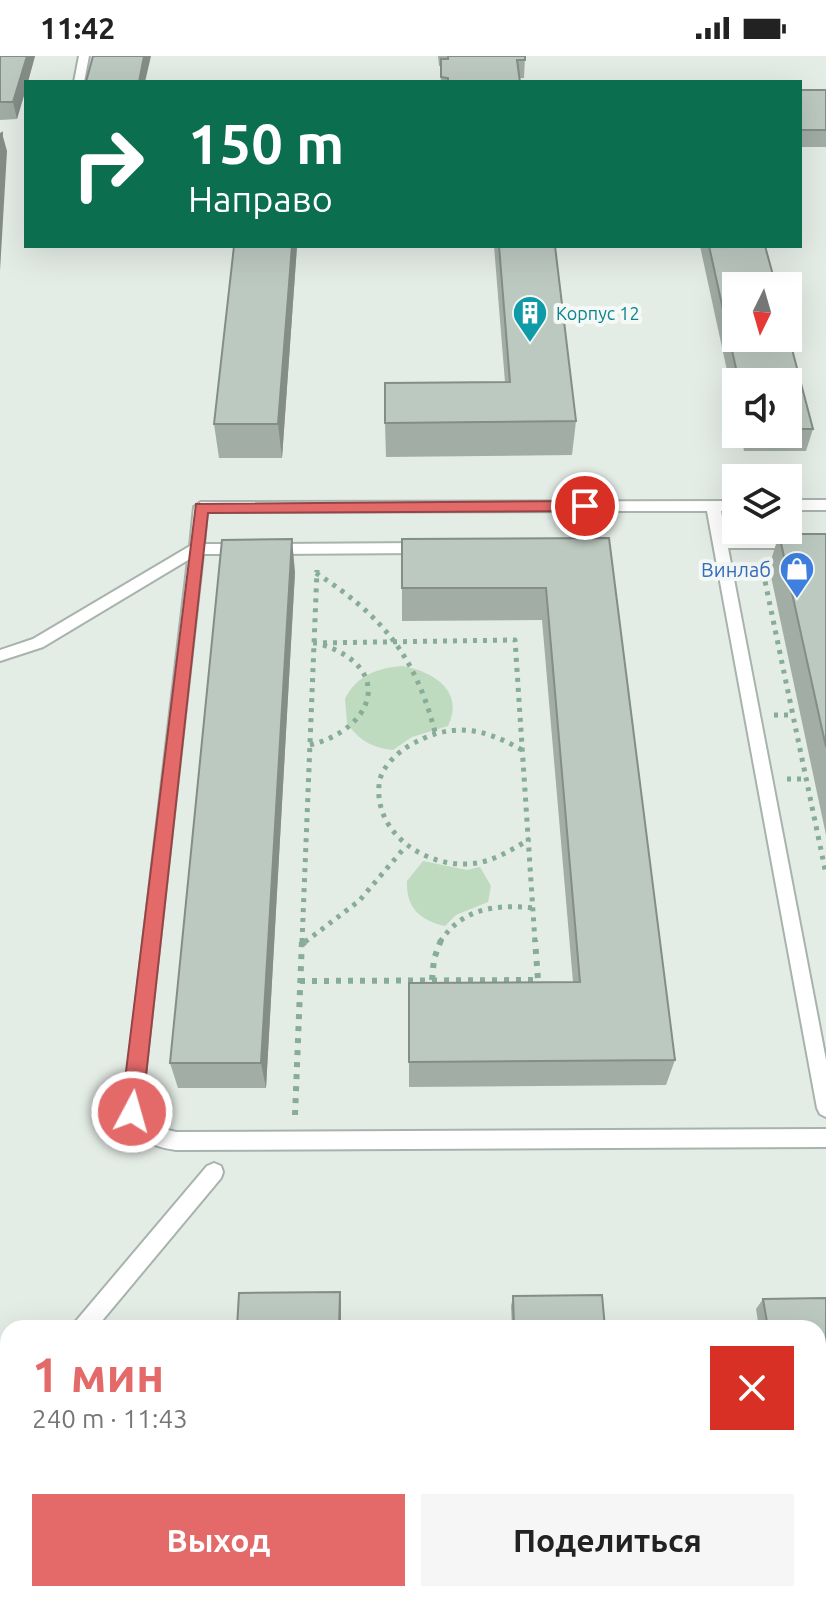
<!DOCTYPE html>
<html lang="ru">
<head>
<meta charset="utf-8">
<style>
  body { margin:0; font-family:Ubuntu,sans-serif; background:#f6f6f6; color:#222; height:100vh; display:flex; flex-direction:column; font-size:30px; white-space:nowrap }
  * { box-sizing:border-box; margin:0 }
  p { font-size:26px; color:#767676 }
  .icon { flex:none; width:44px; height:44px; fill:none; stroke:currentColor; stroke-width:2; stroke-linecap:round; stroke-linejoin:round }
  .map { position:relative; flex:1; overflow:hidden }
  .drawer { position:absolute; left:0px; top:1264px; width:826px; height:282px; display:flex; flex-direction:column; background:#fff; border-radius:24px 24px 0 0; box-shadow:0 8px 32px #0002 }
  .drawer>* { flex:none }
  .top-card { position:absolute; left:24px; top:24px; width:778px; height:168px; border-radius:0px; box-shadow:0 8px 32px #0002; background:#0b6e4f; color:#fff; overflow:hidden }
  .needle { width:52px; rotate:185deg }
  .buttons { position:absolute; left:722px; top:216px; display:grid; gap:16px }
  .buttons a { display:grid; place-items:center; width:80px; height:80px; border-radius:0px; background:#fff; box-shadow:0 8px 32px #0002; font-size:40px }
  .pin { position:absolute; display:grid; place-items:center; width:68px; height:68px; color:#fff; margin:-34px; border:4px solid #fff; border-radius:50%; box-shadow:0 2px 8px #0007 }
  .me { position:absolute; width:88px; margin:-44px; rotate:6deg; stroke-linejoin:round; filter:drop-shadow(0 0 6px #0008) }
  .turn { display:flex; align-items:center; gap:28px; height:168px; padding:0 32px; font-size:36px }
  .turn .icon { width:104px; height:104px; stroke-width:2.5 }
  .turn b { display:block; font-size:56px; line-height:68px }
  .round { display:grid; place-items:center; flex:none; width:84px; height:84px; border-radius:0px; background:#f6f6f6 }
  .head { display:flex; align-items:center; justify-content:space-between; height:136px; padding:0 32px }
  h1 { font-size:48px; font-weight:600; line-height:60px; color:#e46a6a }
  .primary-button { display:flex; gap:16px; margin-top:auto; padding:16px 32px }
  .primary-button a { flex:1; height:92px; border-radius:0px; background:#e46a6a; color:#fff; font-size:32px; font-weight:600; line-height:92px; text-align:center }
  .primary-button a+a { background:#f6f6f6; color:#222 }
  .status { display:flex; justify-content:space-between; align-items:center; height:56px; padding:0 40px; background:#fff; direction:ltr }
  .status svg { height:22px; fill:currentColor }
  .map>svg:first-child { display:block }
  .green { fill:#bfdbbf }
  .lines { fill:none; stroke-linecap:round; stroke-linejoin:round }
  .service-casing { stroke:#a7b3ac; stroke-width:4 }
  .path-far1 { stroke:#87ac97; stroke-width:5; stroke-dasharray:4 6; stroke-linecap:butt }
  .path { stroke:#87ac97; stroke-width:6; stroke-dasharray:5 7; stroke-linecap:butt }
  .service { fill:#fff; fill-rule:evenodd }
  .wall { fill:#a2ada6 }
  .shaded-wall { fill:#848d87 }
  .building { fill:#bcc9c1; stroke:#848d87; stroke-width:2 }
  .route { fill:#e46a6a; stroke:#944545; stroke-width:2 }
  .labels { text-anchor:middle; dominant-baseline:central; stroke-width:8; stroke-linejoin:round; paint-order:stroke }
  .far-culture-label { font-size:18px; fill:#0d838f; stroke:#f4f9f5; text-anchor:start }
  .shop-label { font-size:20px; fill:#366cbe; stroke:#f4f9f5; text-anchor:end }
</style>
</head>
<body>
<div class="status"><b>11:42</b><svg viewBox="0 0 49 12"><path d="M0 12V9h3v3zM5 12V6h3v6zM10 12V3h3v9zM15 12V0h3v12zM26 1h20v11H26zM47 4h2v5h-2z"/></svg></div>
<div class="map">
<svg width="826" height="1545" viewBox="0 0 826 1545">
  <rect width="100%" height="100%" fill="#e4ece6"/>
  <!-- green -->
  <path class="green" d="M 402,610 C 433,615 465,635 448,670 L 412,681 L 393,694 C 372,692 359,684 347,667 L 345,643 C 356,620 377,612 402,610 Z
    M 423,805 L 467,814 L 480,811 L 491,830 L 488,846 L 456,859 L 445,870 C 420,864 406,852 407,825 Z"/>
  <g class="lines">
    <defs>
      <path id="service" d="M 79,0 L 89,0 L 84,26 L 74,26 Z
        M 788,444 L 826,444 L 826,454 L 788,454 Z
        M 736,445 L 736,455 L 721,455 L 726,482 L 826,482 L 826,492 L 728,492 L 826,1004 L 826,1061 L 820,1058 L 817,1052 L 707,455 L 592,455 L 597,491 C 592,498 575,498 570,491 L 572,488 L 583,486 L 579,455 L 207,456 L 204,488 L 242,488 L 249,493 L 242,498 L 203,498 L 141,1055 L 156,1071 L 176,1076 L 826,1073 L 826,1091 L 176,1094 C 150,1091 134,1080 123,1056 L 188,504 L 43,591 L 0,605 L 0,594 L 33,583 L 190,490 L 194,451 L 201,446 Z
        M 422,487 L 429,492 L 422,497 L 273,498 L 266,493 L 273,488 Z
        M 214,1107 L 221,1110 L 223,1116 L 221,1122 L 96,1272 L 73,1272 L 76,1265 L 207,1110 Z
        M 8,1351 L 8,1378 L 0,1381 L 0,1355 Z"/>
    </defs>
    <!-- service casing -->
    <use href="#service" class="service-casing"/>
    <!-- path-far1 -->
    <path class="path-far1" d="M 761,506 L 826,818
      M 316,517 C 382,560 415,599 435,676
      M 313,587 L 515,584 L 535,886
      M 774,659 L 793,659
      M 310,689 C 374,673 395,613 323,589
      M 522,694 C 480,670 449,666 407,691 C 395,699 380,713 379,729 C 374,785 442,822 492,803 C 505,798 518,790 530,783
      M 787,723 L 806,723
      M 302,886 L 317,514
      M 305,886 L 359,845 L 406,790
      M 440,886 C 462,852 496,848 534,852"/>
    <!-- path -->
    <path class="path" d="M 301,889 L 308,884
      M 432,924 L 434,903 L 441,884
      M 300,925 L 538,924 L 535,884
      M 295,1059 L 302,884"/>
    <!-- service -->
    <use href="#service" class="service"/>
  </g>
  <!-- wall -->
  <path class="wall" d="M 0,0 L 35,0 L 17,63 L 0,64 Z
    M 438,0 L 525,0 L 524,22 L 519,22 L 520,26 L 441,26 L 440,10 L 439,10 Z
    M 800,34 L 826,34 L 826,91 L 800,91 Z
    M 234,190 L 297,190 L 282,402 L 219,402 L 214,368 Z
    M 494,190 L 555,190 L 576,365 L 572,399 L 386,401 L 385,367 L 505,326 Z
    M 700,190 L 765,190 L 813,373 L 806,395 L 744,395 L 741,378 L 788,378 L 788,326 L 736,326 L 736,356 Z
    M 779,478 L 826,478 L 826,779 L 769,511 Z
    M 609,482 L 675,1004 L 666,1029 L 409,1031 L 409,927 L 573,926 L 542,564 L 402,565 L 402,483 Z
    M 295,516 L 266,1032 L 178,1032 L 170,1007 Z
    M 513,1240 L 605,1272 L 512,1272 L 511,1250 Z
    M 826,1242 L 826,1545 L 799,1545 L 798,1538 L 818,1538 L 818,1272 L 759,1272 L 756,1253 L 763,1243 Z"/>
  <!-- shaded-wall -->
  <path class="shaded-wall" d="M 27,0 L 35,0 L 28,26 L 26,26 L 26,33 L 17,63 L 13,46 Z
    M 144,0 L 151,0 L 145,26 L 139,26 Z
    M 2,77 L 7,95 L 0,215 L 0,117 Z
    M 292,190 L 297,190 L 282,402 L 278,368 Z
    M 292,483 L 295,516 L 266,1032 L 261,1007 Z
    M 340,1236 L 341,1246 L 341,1272 L 339,1272 Z"/>
  <!-- building -->
  <path class="building" d="M 0,0 L 27,0 L 13,46 L 0,46 Z
    M 93,0 L 144,0 L 139,26 L 86,26 Z
    M 448,0 L 525,0 L 525,4 L 517,4 L 520,26 L 448,26 L 448,22 L 441,21 L 441,3 L 448,3 Z
    M 800,34 L 826,34 L 826,74 L 800,74 Z
    M 2,77 L 0,117 L 0,78 Z
    M 234,190 L 292,190 L 278,368 L 214,368 Z
    M 499,190 L 555,190 L 576,365 L 385,367 L 385,327 L 510,326 Z
    M 709,190 L 765,190 L 776,230 L 736,230 L 736,282 L 788,282 L 788,278 L 813,373 L 788,373 L 788,326 L 739,326 Z
    M 779,478 L 826,478 L 826,691 Z
    M 609,482 L 675,1004 L 409,1006 L 409,927 L 580,926 L 546,532 L 402,532 L 402,483 Z
    M 292,483 L 261,1007 L 170,1007 L 222,484 Z
    M 340,1236 L 339,1272 L 237,1272 L 239,1237 Z
    M 602,1239 L 605,1272 L 514,1272 L 513,1240 Z
    M 826,1242 L 826,1545 L 808,1545 L 807,1538 L 818,1538 L 818,1272 L 768,1272 L 763,1243 Z
    M 220,1538 L 334,1538 L 333,1545 L 219,1545 Z
    M 527,1538 L 627,1538 L 628,1545 L 527,1545 Z"/>
  <!-- route -->
  <path class="route" d="M 585,445 L 593,450 L 585,455 L 208,457 L 142,1056 L 139,1063 L 132,1066 L 124,1063 L 121,1056 L 196,448 Z"/>
  <!-- icons -->
  <defs>
    <symbol id="building-pin" viewBox="-11 -11 22 30"><path d="M0 17L-7.5 6A9.5 9.5 0 1 1 7.5 6Z" fill="#0f9aa8" stroke="#f4f9f5"/><path d="M-4-6H4V6H1V3H-1V6H-4ZM-2.5-4.3h1.7v1.8h-1.7ZM.8-4.3h1.7v1.8H.8ZM-2.5-1h1.7V.8h-1.7ZM.8-1h1.7V.8H.8Z" fill="#fff"/></symbol>
    <symbol id="shop-pin" viewBox="-11 -11 22 30"><path d="M0 17L-7.5 6A9.5 9.5 0 1 1 7.5 6Z" fill="#3f7fe0" stroke="#f4f9f5"/><path d="M-5-2.5h2.3a2.7 3.5 0 0 1 5.4 0H5L5.5 6h-11ZM-1.5-2.5h3a1.5 2.3 0 0 0-3 0Z" fill="#fff"/></symbol>
  </defs>
  <g fill-rule="evenodd">
    <use href="#building-pin" x="510" y="237" width="40" height="54"/>
    <use href="#shop-pin" x="777" y="493" width="40" height="54"/>
  </g>
  <g class="labels">
    <!-- far-culture labels -->
    <g class="far-culture-label">
      <text x="556" y="257">Корпус 12</text>
    </g>
    <!-- shop labels -->
    <g class="shop-label">
      <text x="771" y="513">Винлаб</text>
    </g>
  </g>
</svg>
<div class="buttons">
<a><svg class="needle" viewBox="-14 -14 28 28"><path d="M0-13l5 13h-10z" fill="#e53935"/><path d="M0 13l5-13h-10z" fill="#767676"/></svg></a>
<a><svg class="icon" aria-label="sound" viewBox="0 0 24 24"><path d="M4 9h4l5-4v14l-5-4H4zM17 9q2 3 0 6"/></svg></a>
<a><svg class="icon" aria-label="layers" viewBox="0 0 24 24"><path d="M12 4l9 5-9 5-9-5zM3 14l9 5 9-5"/></svg></a>
</div>
<div class="pin" style="left:585px;top:450px;background:#d93025"><svg class="icon" aria-label="arrive" viewBox="0 0 24 24"><path d="M6 21V4h12l-3 4 3 4H6"/></svg></div>
<svg class="me" style="left:132px;top:1056px" viewBox="-20 -20 40 40"><circle r="17" fill="#e46a6a" stroke="#fff" stroke-width="3"/><path d="M0-11L8 9 0 5-8 9z" fill="#fff"/></svg>
<div class="top-card">
<div class="turn"><svg class="icon" aria-label="right" viewBox="0 0 24 24"><path d="M7 20v-9h11M14 6l5 5-5 5"/></svg><div><b>150 m</b>Направо</div></div>
</div>
<section class="drawer">
<div class="head"><div><h1>1 мин</h1><p>240 m · 11:43</p></div><a class="round" style="background:#d93025;color:#fff"><svg class="icon" aria-label="close" viewBox="0 0 24 24"><path d="M6 6l12 12M18 6L6 18"/></svg></a></div>
<div class="primary-button"><a>Выход</a><a>Поделиться</a></div>
</section>
</div>
</body>
</html>
